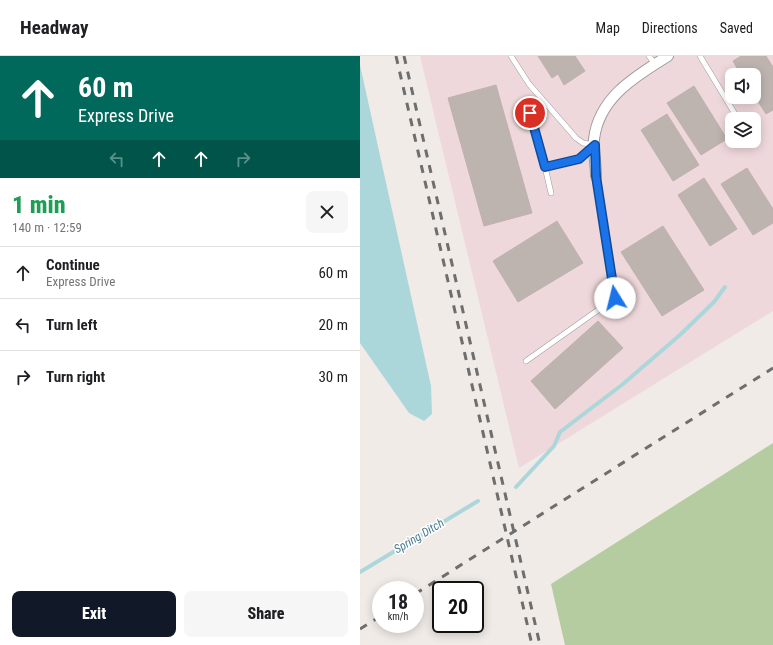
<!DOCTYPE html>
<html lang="en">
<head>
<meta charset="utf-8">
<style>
  body { margin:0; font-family:"Roboto Condensed",sans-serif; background:#f6f6f6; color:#202124; height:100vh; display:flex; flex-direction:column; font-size:15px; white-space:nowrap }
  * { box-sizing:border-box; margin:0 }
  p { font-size:13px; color:#757577 }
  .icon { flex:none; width:22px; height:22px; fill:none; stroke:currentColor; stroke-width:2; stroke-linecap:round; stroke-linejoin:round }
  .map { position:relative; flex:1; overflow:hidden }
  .sheet { display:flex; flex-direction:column; background:#fff; width:360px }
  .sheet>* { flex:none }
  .hud { background:#00695c; color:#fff; overflow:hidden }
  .buttons { position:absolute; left:365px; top:12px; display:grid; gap:8px }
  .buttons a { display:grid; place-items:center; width:36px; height:36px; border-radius:8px; background:#fff; box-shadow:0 2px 10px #0003; font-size:20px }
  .speed { position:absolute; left:12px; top:525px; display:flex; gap:8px; font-size:20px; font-weight:700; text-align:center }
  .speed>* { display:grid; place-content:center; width:52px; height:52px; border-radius:50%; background:#fff; box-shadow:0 2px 10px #0003; line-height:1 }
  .speed small { font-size:10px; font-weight:400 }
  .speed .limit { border:2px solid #111; border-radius:6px; background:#fff; color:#111 }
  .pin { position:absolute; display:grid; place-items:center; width:34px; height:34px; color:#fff; margin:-17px; border:2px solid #fff; border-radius:50%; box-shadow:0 1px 4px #0007 }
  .me { position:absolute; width:44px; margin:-22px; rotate:351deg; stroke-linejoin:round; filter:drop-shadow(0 0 3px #0008) }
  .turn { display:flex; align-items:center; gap:14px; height:84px; padding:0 12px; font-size:18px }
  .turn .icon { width:52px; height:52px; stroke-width:2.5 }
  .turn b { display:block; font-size:28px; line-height:34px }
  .lanes { display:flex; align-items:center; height:38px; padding:0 12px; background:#0003; justify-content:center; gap:20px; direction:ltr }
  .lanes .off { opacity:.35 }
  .round { display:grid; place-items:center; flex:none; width:42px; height:42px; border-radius:8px; background:#f6f6f6 }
  .overview { display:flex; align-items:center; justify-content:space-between; height:68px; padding:0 12px }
  h1 { font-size:24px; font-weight:800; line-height:30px; color:#1e9e55 }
  .cta { display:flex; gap:8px; margin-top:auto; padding:8px 12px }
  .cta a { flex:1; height:46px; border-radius:8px; background:#111827; color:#fff; font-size:16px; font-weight:800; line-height:46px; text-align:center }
  .cta a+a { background:#f6f6f6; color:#202124 }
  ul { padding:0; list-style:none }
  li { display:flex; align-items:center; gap:12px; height:52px; padding:0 12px; border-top:1px solid #e0e0e0 }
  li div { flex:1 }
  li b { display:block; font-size:15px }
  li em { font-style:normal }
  header { display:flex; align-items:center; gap:24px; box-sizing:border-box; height:56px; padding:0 20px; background:#fff; border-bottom:1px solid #e0e0e0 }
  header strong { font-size:19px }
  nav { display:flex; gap:22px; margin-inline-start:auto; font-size:14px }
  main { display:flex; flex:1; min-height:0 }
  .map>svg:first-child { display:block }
  .commercial { fill:#efd8db; fill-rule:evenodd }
  .forest { fill:#b4cca0 }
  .water { fill:#acd7da }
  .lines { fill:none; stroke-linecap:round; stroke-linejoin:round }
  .stream { stroke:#acd7da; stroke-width:4 }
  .building { fill:#bdb4b0; stroke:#c0b1ab }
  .lane-casing { stroke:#9d9d9d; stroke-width:6 }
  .street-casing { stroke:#9d9d9d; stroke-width:12 }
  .lane { stroke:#fff; stroke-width:5 }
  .street { stroke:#fff; stroke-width:10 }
  .rail { stroke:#6e6e6e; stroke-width:3; stroke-dasharray:8 8; stroke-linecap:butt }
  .route-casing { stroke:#114b97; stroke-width:10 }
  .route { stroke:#1a73e8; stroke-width:7 }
  .labels { text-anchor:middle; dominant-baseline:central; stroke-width:3; stroke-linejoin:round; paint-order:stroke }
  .water-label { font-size:12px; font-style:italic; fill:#4a7a91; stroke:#fff }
</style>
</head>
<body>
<header>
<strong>Headway</strong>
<nav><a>Map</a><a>Directions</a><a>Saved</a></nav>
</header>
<main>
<section class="sheet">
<div class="hud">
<div class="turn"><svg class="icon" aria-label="ahead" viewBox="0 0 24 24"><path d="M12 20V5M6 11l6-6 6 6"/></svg><div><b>60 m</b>Express Drive</div></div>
<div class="lanes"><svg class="icon off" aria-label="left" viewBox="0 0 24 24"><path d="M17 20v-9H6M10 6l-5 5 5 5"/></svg><svg class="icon" aria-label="ahead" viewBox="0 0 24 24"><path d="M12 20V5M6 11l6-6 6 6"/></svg><svg class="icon" aria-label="ahead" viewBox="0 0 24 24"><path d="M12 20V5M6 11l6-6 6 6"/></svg><svg class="icon off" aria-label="right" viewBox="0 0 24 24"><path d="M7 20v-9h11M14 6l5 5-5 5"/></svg></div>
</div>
<div class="overview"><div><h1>1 min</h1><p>140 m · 12:59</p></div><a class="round"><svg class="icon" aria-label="close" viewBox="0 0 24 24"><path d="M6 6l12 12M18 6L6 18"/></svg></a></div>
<ul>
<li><svg class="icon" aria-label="ahead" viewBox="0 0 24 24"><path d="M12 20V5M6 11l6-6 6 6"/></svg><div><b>Continue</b><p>Express Drive</p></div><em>60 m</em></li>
<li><svg class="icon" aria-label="left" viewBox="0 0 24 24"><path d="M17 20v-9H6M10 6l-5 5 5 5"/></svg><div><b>Turn left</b></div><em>20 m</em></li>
<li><svg class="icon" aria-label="right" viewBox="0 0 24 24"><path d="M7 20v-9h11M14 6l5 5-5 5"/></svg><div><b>Turn right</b></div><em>30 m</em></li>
</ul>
<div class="cta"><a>Exit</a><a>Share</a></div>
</section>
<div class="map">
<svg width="413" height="589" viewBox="0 0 413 589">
  <rect width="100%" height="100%" fill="#f0ebe7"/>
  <!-- commercial -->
  <path class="commercial" d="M 60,0 L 413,0 L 413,255 L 159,412 ZM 372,19 L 394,19 L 394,41 L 372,41 ZM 372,63 L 394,63 L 394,85 L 372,85 Z"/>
  <!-- forest -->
  <path class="forest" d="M 413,387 L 413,589 L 205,589 L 191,528 Z"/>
  <!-- water -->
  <path class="water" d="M 0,9 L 71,330 L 72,358 L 64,365 L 49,357 L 0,287 Z"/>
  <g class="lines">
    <!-- stream -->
    <path class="stream" d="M 156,431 L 194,390 L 200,376 L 263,328 L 321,278 L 354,246 L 365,231
      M 0,516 L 118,445"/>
  </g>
  <!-- building -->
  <path class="building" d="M 178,0 L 215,0 L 225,15 L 204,29 L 198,18 L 192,22 Z
    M 381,0 L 406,0 L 413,11 L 413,54 L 406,58 L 394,39 L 394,19 L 381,19 L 373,5 Z
    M 136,29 L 172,157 L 124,170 L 88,42 Z
    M 334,30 L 367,83 L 341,99 L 307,47 Z
    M 307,58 L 339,109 L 313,125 L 281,74 Z
    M 387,112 L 413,153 L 413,167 L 393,179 L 361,128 Z
    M 344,122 L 377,173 L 350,190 L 318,139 Z
    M 197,165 L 223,207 L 158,246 L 133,205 Z
    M 303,170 L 344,234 L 302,260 L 261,196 Z
    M 238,265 L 263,292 L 195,353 L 171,325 Z"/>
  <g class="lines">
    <defs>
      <path id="lane" d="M 151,0 L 169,28 L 216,82 L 223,87 L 235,89
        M 289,0 L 295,8
        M 340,0 L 378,63
        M 170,57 L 185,111 L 219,103 L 234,89
        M 185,111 L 191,137
        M 166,305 L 255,242 L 236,120"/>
      <path id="street" d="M 236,120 C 236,108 233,94 234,83 C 239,41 276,20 308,0"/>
    </defs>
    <!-- lane casing -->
    <use href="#lane" class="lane-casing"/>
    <!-- street casing -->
    <use href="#street" class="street-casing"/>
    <!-- lane -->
    <use href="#lane" class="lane"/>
    <!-- street -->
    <use href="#street" class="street"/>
    <!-- rail -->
    <path class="rail" d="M 36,0 L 172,589
      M 44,0 L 180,589
      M 55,538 L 413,312
      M 0,573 L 21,560"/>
  </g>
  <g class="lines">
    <defs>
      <path id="route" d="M 170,57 L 185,111 L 219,103 L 235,89 L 236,120 L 255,242"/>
    </defs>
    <!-- route casing -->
    <use href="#route" class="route-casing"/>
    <!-- route -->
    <use href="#route" class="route"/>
  </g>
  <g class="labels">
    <!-- water labels -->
    <g class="water-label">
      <text transform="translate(59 480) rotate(-31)">Spring Ditch</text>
    </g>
  </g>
</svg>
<div class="buttons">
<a><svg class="icon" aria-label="sound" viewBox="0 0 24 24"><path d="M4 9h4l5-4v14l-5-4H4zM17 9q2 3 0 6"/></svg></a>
<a><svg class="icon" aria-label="layers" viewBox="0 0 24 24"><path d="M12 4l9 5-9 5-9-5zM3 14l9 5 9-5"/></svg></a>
</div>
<div class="speed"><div>18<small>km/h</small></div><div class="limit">20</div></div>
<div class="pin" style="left:170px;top:57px;background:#d93025"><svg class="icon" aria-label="arrive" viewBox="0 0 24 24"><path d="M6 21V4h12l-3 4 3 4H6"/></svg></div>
<svg class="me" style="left:255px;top:242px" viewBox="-20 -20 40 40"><circle r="19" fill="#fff"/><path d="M0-13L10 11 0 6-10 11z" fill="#1a73e8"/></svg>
</div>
</main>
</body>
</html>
